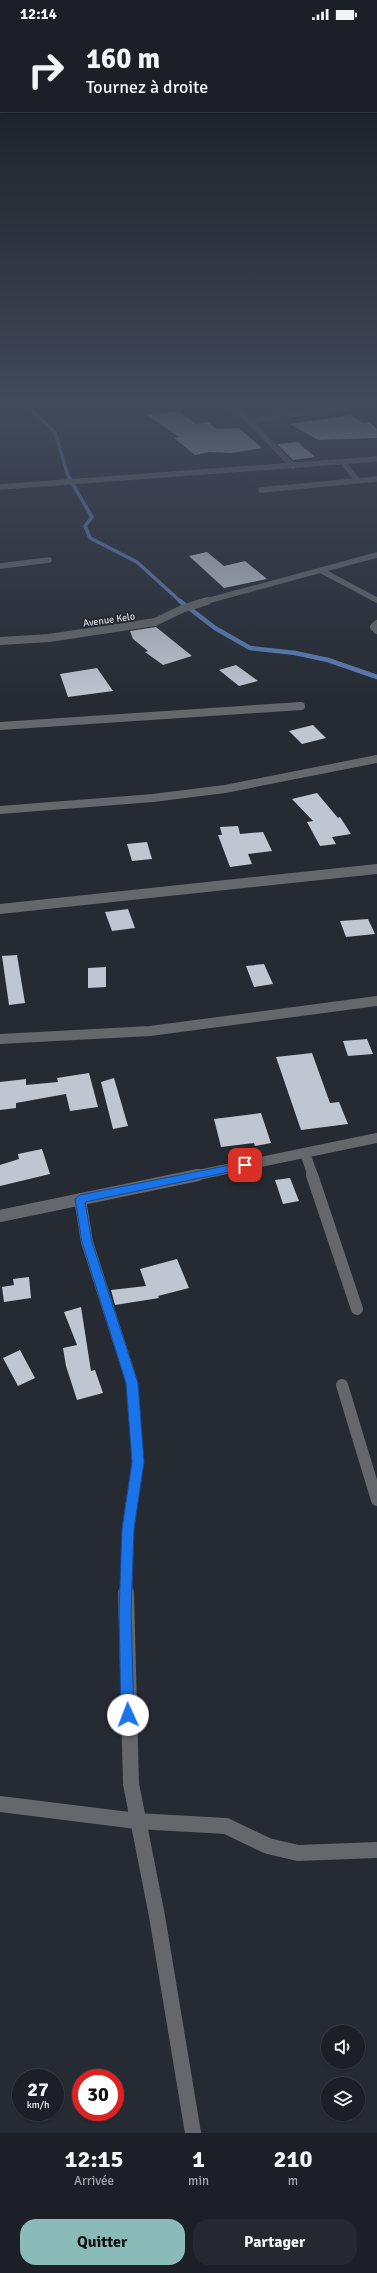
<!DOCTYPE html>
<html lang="fr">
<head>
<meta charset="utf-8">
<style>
  body { margin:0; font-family:Signika,sans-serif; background:#25282e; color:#f1f3f6; height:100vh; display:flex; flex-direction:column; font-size:15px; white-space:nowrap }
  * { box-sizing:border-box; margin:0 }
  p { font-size:13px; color:#a0a3a7 }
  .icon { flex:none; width:22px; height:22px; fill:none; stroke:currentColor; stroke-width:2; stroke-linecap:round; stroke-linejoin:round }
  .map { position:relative; height:2105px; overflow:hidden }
  .panel { display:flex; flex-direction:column; background:#1c2026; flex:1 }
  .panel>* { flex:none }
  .banner { position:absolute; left:0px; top:0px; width:377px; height:84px; box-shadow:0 1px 3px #0004,0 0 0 1px #3a3e43; background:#1c2026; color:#f1f3f6; overflow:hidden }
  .buttons { position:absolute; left:321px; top:1997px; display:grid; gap:8px }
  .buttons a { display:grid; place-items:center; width:44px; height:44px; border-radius:50%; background:#1c2026; box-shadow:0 1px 3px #0004,0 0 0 1px #3a3e43; font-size:20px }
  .speed { position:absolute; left:12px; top:2041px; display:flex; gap:8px; font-size:20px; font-weight:700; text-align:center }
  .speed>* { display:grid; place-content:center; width:52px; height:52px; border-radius:50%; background:#1c2026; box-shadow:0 1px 3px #0004,0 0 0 1px #3a3e43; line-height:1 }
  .speed small { font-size:10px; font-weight:400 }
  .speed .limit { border:6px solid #d22; background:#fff; color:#111 }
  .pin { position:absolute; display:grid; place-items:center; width:34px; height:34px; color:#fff; margin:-17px; border-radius:8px; box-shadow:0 2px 6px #0006 }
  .me { position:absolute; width:44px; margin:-22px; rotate:358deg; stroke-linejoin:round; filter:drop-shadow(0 0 3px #0008) }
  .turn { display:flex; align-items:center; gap:14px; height:84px; padding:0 20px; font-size:18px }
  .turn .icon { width:52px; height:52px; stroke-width:2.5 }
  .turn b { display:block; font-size:28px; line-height:34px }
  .eta { display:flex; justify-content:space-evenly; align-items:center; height:68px; text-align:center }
  .eta b { font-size:24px; font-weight:700; line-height:28px }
  .action { display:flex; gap:8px; margin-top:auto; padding:8px 20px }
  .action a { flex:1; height:46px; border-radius:16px; background:#8bbbb9; color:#111; font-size:16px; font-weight:700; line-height:46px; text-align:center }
  .action a+a { background:#25282e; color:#f1f3f6 }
  .status { display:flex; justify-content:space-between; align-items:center; height:28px; padding:0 20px; background:#1c2026; direction:ltr }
  .status svg { height:11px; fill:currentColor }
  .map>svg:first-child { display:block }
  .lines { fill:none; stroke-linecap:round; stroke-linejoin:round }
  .stream-far1 { stroke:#5b7cb5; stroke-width:3.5 }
  .stream { stroke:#5b7cb5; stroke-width:4.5 }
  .building { fill:#c0c6d1 }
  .minor-far4 { stroke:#64676b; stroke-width:5.5 }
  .minor-far3 { stroke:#64676b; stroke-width:8 }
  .minor-far2 { stroke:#64676b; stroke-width:10 }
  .minor-far1 { stroke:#64676b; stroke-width:12 }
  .minor { stroke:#64676b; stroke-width:16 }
  .route { fill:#1a73e8; stroke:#114b97 }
  .labels { text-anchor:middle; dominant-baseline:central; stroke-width:4; stroke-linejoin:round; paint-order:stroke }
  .far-street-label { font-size:10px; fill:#d6d9df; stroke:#262b33 }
</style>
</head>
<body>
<div class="status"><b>12:14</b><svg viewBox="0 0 49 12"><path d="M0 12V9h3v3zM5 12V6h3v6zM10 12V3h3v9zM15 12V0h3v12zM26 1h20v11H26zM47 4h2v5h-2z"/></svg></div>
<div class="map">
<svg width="377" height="2105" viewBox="0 0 377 2105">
  <rect width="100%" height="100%" fill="#262b33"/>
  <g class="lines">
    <!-- stream-far1 -->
    <path class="stream-far1" d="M 31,379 L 34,385 L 55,404 L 68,448 L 92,489 L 85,498 L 90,510 L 137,534 L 181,574"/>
    <!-- stream -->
    <path class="stream" d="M 180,573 L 185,577
      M 189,580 L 215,600 L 250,620 L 295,625 L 328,632 L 377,649"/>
  </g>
  <!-- building -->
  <path class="building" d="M 179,383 L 196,396 L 208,394 L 217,401 L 239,400 L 262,420 L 231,425 L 209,424 L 195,427 L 174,410 L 179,409 L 147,387 Z
    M 351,387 L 363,395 L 369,394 L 377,401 L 377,410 L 318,412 L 290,396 Z
    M 298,414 L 315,429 L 293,432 L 277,416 Z
    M 207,524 L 224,538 L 245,533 L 267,551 L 224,560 L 189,528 Z
    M 156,599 L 192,628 L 163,637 L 145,624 L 148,623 L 133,611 L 130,603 Z
    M 236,637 L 258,653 L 239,658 L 219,642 Z
    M 97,640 L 113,663 L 68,669 L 60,646 Z
    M 313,697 L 326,710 L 302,716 L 289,703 Z
    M 317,765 L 338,790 L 340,789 L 351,806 L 332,809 L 336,816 L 320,818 L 307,794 L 313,793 L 292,771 Z
    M 238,798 L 240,806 L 263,804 L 272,823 L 248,826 L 252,836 L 230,839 L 218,807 L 222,807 L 220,799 Z
    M 147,814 L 152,831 L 132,833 L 127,816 Z
    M 128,881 L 135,900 L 112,903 L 105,884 Z
    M 368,891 L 375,906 L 346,909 L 340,893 Z
    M 17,927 L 25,975 L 9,977 L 2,928 Z
    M 264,936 L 273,956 L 254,959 L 246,938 Z
    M 106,939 L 106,959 L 88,960 L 88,940 Z
    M 367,1011 L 373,1026 L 348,1028 L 343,1013 Z
    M 312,1025 L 330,1075 L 339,1074 L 348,1096 L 301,1102 L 276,1029 Z
    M 89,1045 L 98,1079 L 70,1083 L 66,1066 L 16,1075 L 16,1080 L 0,1082 L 0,1054 L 26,1051 L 26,1057 L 58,1054 L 57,1050 Z
    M 114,1050 L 128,1098 L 113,1101 L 101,1054 Z
    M 261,1085 L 271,1115 L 255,1118 L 254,1115 L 221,1119 L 214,1091 Z
    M 42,1121 L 50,1146 L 0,1158 L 0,1137 L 19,1131 L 18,1126 Z
    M 290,1150 L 299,1173 L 283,1176 L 275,1152 Z
    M 177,1231 L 189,1260 L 158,1268 L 159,1270 L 115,1277 L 111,1262 L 146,1258 L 140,1241 Z
    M 29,1249 L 31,1270 L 4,1274 L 2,1259 L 14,1257 L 13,1251 Z
    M 81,1279 L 91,1343 L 95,1342 L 103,1365 L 77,1372 L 66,1338 L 63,1320 L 77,1317 L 64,1284 Z
    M 20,1322 L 35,1350 L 18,1358 L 3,1330 Z"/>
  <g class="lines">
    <!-- minor-far4 -->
    <path class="minor-far4" d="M 230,379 L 249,393 L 293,438
      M 249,393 L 344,379
      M 343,434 L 358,453
      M 0,459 L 377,431
      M 261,462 L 377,451
      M 0,538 L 49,532
      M 322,543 L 377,572
      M 203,574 L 377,527"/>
    <!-- minor-far3 -->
    <path class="minor-far3" d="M 377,596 L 374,599 L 377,602
      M 0,613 L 49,610 L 155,594 L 182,581 L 207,573
      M 0,698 L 301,678
      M 0,782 L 153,770 L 225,761 L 377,731"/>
    <!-- minor-far2 -->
    <path class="minor-far2" d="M 0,881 L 377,841
      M 0,1011 L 150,1003 L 377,973
      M 305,1125 L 313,1148
      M 193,1148 L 377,1110"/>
    <!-- minor-far1 -->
    <path class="minor-far1" d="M 312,1147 L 357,1281
      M 80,1171 L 87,1214 L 132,1355 L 138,1434 L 128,1501 L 126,1566
      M 0,1188 L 198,1147
      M 342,1357 L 377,1472"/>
    <!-- minor -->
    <path class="minor" d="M 126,1565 L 131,1756 L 157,1888 L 193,2105
      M 0,1776 L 137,1793 L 226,1798 L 268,1818 L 298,1825 L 377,1822"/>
  </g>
  <!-- sky -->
  <linearGradient id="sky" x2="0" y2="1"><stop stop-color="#15181c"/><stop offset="0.56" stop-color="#414a5b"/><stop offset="1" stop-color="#414a5b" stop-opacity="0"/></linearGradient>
  <rect width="377" height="674" fill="url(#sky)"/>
  <!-- route -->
  <path class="route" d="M 245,1134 L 250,1137 L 248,1140 L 85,1174 L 92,1214 L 138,1355 L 144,1434 L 134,1501 L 131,1584 L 134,1687 L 132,1692 L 128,1694 L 123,1692 L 121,1687 L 119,1584 L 122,1501 L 132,1434 L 126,1355 L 82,1214 L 75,1171 L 80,1167 Z"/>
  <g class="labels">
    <!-- far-street labels -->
    <g class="far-street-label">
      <text transform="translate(109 592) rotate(-8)">Avenue Kelo</text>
    </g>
  </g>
</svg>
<div class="buttons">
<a><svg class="icon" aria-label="sound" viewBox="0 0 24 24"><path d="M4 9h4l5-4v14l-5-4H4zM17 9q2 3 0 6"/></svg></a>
<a><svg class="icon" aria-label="layers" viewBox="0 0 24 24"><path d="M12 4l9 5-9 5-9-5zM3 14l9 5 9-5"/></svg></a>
</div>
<div class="speed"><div>27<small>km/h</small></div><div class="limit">30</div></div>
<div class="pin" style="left:245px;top:1137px;background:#d93025"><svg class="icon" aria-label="arrive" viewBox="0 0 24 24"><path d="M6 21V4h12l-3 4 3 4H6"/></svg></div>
<svg class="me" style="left:128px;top:1687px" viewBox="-20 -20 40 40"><circle r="19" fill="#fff"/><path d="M0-13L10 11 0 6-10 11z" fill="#1a73e8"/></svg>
<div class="banner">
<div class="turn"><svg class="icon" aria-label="right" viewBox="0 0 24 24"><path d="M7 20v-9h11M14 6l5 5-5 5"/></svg><div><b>160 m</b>Tournez à droite</div></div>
</div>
</div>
<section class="panel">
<div class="eta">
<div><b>12:15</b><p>Arrivée</p></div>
<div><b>1</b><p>min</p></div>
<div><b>210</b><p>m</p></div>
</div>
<div class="action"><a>Quitter</a><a>Partager</a></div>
</section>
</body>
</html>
